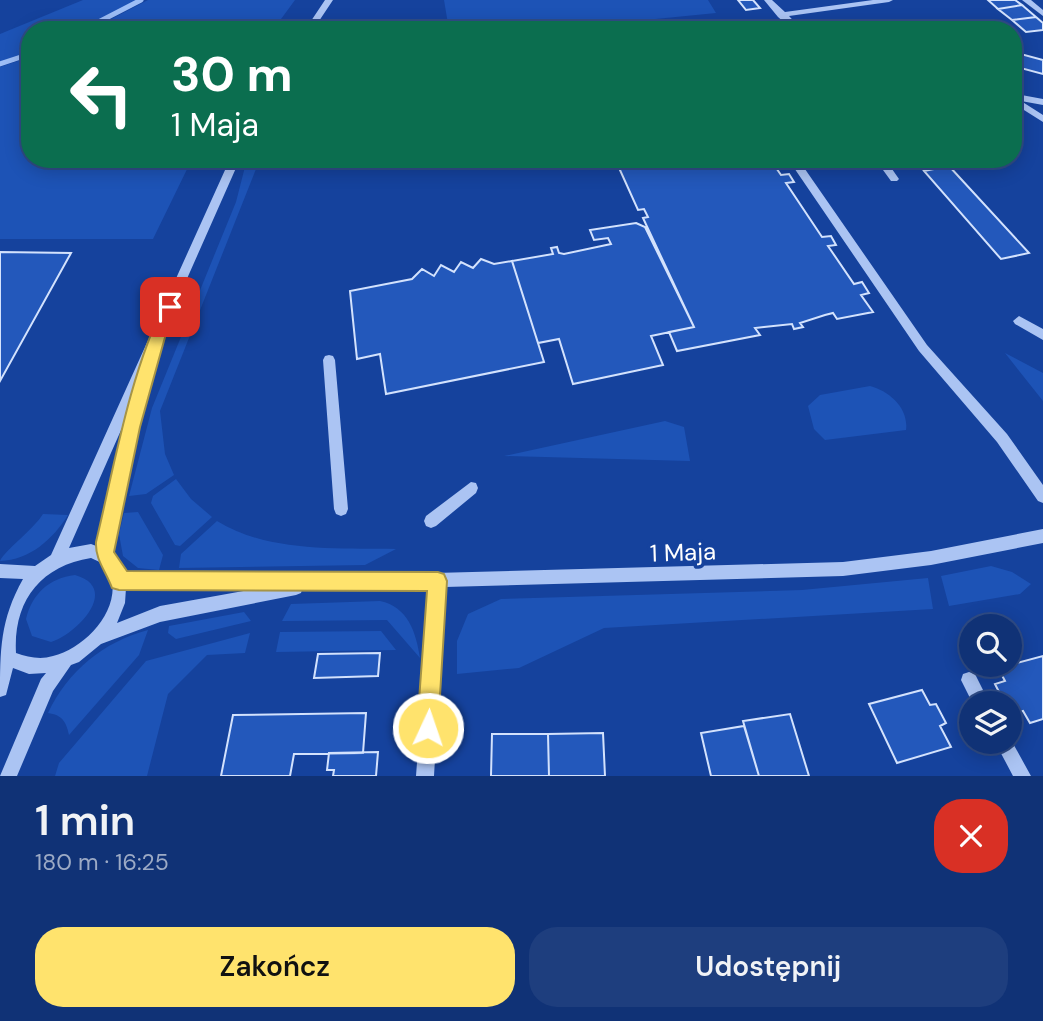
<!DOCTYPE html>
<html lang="pl">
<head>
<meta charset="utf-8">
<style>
  body { margin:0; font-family:"DM Sans",sans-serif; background:#1e3e7e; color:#f1f3f6; height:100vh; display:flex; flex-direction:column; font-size:26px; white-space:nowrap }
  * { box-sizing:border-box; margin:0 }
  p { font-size:23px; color:#9caac5 }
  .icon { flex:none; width:38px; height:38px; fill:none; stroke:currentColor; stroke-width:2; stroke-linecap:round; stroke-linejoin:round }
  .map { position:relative; height:776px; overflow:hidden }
  .details { display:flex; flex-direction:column; background:#103276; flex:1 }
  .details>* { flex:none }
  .top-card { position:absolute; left:21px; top:21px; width:1001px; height:147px; border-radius:28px; box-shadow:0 4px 18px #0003,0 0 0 2px #304d88; background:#0b6e4f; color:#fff; overflow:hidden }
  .controls { position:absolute; left:959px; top:614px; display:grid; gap:14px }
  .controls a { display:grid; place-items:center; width:63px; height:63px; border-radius:50%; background:#103276; box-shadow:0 4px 18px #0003,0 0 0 2px #304d88; font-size:35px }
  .pin { position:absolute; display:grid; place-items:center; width:60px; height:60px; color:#fff; margin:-30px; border-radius:14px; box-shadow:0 4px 10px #0006 }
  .me { position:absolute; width:77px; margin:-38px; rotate:3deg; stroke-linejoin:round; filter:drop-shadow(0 0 5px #0008) }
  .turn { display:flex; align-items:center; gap:24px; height:147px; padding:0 35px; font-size:32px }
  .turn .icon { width:91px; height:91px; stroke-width:2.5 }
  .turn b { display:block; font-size:49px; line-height:60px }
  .round { display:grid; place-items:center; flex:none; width:74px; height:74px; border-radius:28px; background:#1e3e7e }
  .overview { display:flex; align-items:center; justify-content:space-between; height:119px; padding:0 35px }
  h1 { font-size:42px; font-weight:600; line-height:52px }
  .primary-button { display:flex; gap:14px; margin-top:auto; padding:14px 35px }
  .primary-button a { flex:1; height:80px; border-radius:28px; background:#ffe36d; color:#111; font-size:28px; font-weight:600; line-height:80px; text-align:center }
  .primary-button a+a { background:#1e3e7e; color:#f1f3f6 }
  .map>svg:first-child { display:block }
  .green { fill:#1d53b6 }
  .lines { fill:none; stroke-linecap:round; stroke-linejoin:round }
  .stream { stroke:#9dbef6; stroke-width:5 }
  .building { fill:#2358bb; stroke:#d3e2fd; stroke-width:2 }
  .minor { fill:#abc4f3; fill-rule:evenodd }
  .route { fill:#ffe36d; stroke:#a69447; stroke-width:2 }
  .labels { text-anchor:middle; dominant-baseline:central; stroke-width:7; stroke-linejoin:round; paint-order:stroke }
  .street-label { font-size:24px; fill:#fff; stroke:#15429d }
</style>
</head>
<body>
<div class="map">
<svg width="1043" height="776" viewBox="0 0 1043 776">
  <rect width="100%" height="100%" fill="#15429d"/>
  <!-- green -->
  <path class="green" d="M 83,0 L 141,0 L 83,30 L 30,30 L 30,54 L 0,64 L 0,34 Z
    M 148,0 L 295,0 L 273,30 L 90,30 Z
    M 444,0 L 708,0 L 716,13 L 545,30 L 449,30 Z
    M 30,57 L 30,159 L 192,159 L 153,239 L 0,239 L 0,67 Z
    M 247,159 L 260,159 L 160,411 L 165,454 L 174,475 L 146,494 L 129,496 L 152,408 L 236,202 Z
    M 1005,353 L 1043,373 L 1043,401 Z
    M 870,386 C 889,391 909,408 906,430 L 825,440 L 814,429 L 808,406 L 820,395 Z
    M 665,421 L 684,427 L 690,461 L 504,456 Z
    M 176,479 L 191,499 L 212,517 L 180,546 L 175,545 L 151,503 L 153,496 Z
    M 138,512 L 163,555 L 159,570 L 138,568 L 123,556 L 119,534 L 124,513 Z
    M 43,514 L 68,515 C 53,539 30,560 0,561 C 5,550 33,530 43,514 Z
    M 217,521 C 269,553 338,548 396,549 L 365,565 L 179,568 L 181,554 Z
    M 991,566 L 1012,572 L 1031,584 L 1020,594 L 949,606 L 941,576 Z
    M 75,575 C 121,588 77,634 51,642 L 32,636 L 26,619 C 32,594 49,578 75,575 Z
    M 928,578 L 933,609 L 604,628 L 519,668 L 457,674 L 457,641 L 468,614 L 501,599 L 802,590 Z
    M 380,601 C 408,607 416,632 420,658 L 387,620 L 282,621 L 291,604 Z
    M 244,612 L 251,621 L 176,639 L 168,633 L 169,626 Z
    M 148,630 L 139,655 L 69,735 C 66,721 62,715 48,713 C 68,671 103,642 148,630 Z
    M 381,631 L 396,650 L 276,652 L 280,632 Z
    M 250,633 L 245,653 L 207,655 L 168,694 L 147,776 L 55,776 L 59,763 L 146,661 Z"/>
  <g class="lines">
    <!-- stream -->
    <path class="stream" d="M 83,30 L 141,0
      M 0,64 L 30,54"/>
  </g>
  <!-- building -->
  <path class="building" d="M 738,0 L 753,0 L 760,8 L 746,10 Z
    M 988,0 L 1015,0 L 1022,5 L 998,9 Z
    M 1022,5 L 1036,17 L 1012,20 L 998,9 Z
    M 1036,17 L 1043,23 L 1043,30 L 1026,32 L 1012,20 Z
    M 838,21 L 847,30 L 822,30 L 816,24 Z
    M 1013,52 L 1043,60 L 1043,74 L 1013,66 Z
    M 615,159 L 770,159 L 781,175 L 789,174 L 794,182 L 786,183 L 822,237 L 831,236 L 836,245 L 828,246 L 854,284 L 862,282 L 869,293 L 861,295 L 873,312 L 837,319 L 833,313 L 825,315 L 800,323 L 803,327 L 794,329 L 792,324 L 764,327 L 755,328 L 760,335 L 677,351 L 669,332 L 694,327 L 643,218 L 648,217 L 644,209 L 638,210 Z
    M 949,166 L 1029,253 L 1001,259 L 924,171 Z
    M 636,223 L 645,227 L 694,327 L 651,336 L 663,365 L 573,384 L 559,339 L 538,343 L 512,261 L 553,254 L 551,248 L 557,247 L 559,253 L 564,254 L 611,244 L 608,238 L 594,240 L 590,230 Z
    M 0,252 L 71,253 L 0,381 Z
    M 481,259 L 494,264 L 512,261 L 544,362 L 386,394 L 380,354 L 357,359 L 350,291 L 412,279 L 422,269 L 434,276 L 441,265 L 454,272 L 461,262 L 473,268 Z
    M 380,653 L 378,676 L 314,678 L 318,654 Z
    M 1043,656 L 1043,719 L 1030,723 L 1023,711 L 1011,714 L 1010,704 L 1005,704 L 995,684 L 1005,681 L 998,668 Z
    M 922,690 L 930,705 L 936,704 L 946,723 L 940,726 L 951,747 L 897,763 L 869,704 Z
    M 366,713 L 363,753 L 294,754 L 290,776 L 221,776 L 233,715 Z
    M 790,714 L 809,776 L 759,776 L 743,721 Z
    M 744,726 L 759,776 L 711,776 L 701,733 Z
    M 603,733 L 605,776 L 549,776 L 548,734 Z
    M 492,734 L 548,734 L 549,776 L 491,776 Z
    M 378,752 L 376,776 L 333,776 L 334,770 L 327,770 L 329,753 Z"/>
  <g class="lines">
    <!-- minor -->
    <path class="minor" d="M 325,0 L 333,0 L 313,30 L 305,30 Z
      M 764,0 L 772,0 L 785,12 L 873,0 L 893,0 L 889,2 L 789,16 L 802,30 L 793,30 L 778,17 Z
      M 1022,0 L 1031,0 L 1043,10 L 1043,16 Z
      M 684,28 L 699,28 L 703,30 L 680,30 Z
      M 1016,94 L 1043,99 L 1043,105 L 1021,101 L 1043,115 L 1043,122 L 1013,103 L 1013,95 Z
      M 230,159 L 240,159 L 147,369 L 151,370 L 153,374 L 138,427 L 112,553 L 116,555 L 124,574 L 321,576 L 843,562 L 931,551 L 1043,529 L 1043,543 L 931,565 L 843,576 L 445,587 L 434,776 L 416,776 L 430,587 L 302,590 L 301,593 L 296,595 L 160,622 L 101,644 L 79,662 L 71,665 L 53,691 L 17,776 L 0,776 L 41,679 L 46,673 L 29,674 L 13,668 L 6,695 L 0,697 C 0,650 0,620 23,579 L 0,578 L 0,564 L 35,566 L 51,555 ZM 133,403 L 99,547 L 91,544 L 69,548 ZM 91,558 L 106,565 C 108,570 111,575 112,580 C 118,614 83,649 53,656 C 40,660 28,657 16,653 C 13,602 40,566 91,558 ZM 126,588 L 249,590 L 160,606 L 117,623 L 125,603 Z
      M 788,159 L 798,159 L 927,345 L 1007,434 L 1043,485 L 1043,503 L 1038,501 L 997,442 L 919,351 Z
      M 875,159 L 885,159 L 899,179 L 897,181 L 891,181 Z
      M 1019,316 L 1043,329 L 1043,340 L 1015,324 L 1013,321 Z
      M 329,355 L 333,356 L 335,360 L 348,509 L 346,514 L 341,516 L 336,514 L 334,509 L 323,360 L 325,356 Z
      M 471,482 L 476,483 L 478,488 L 476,493 L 436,526 L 431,528 L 426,526 L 424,521 L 426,516 Z
      M 969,672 L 975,674 L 990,704 L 973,704 L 961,680 L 963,674 Z
      M 1010,738 L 1031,776 L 1013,776 L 995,742 L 1010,742 Z"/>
  </g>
  <!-- route -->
  <path class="route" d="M 170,301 L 177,307 L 167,330 L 140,427 L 114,552 L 127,571 L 438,572 L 444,574 L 447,581 L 438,728 L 435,736 L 428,739 L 420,736 L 417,728 L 427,591 L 119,590 L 112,588 C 106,571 95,560 96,542 C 114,467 130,372 165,303 Z"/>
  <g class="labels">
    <!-- street labels -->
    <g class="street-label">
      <text transform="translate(683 552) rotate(-2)">1 Maja</text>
    </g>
  </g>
</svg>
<div class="controls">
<a><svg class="icon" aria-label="search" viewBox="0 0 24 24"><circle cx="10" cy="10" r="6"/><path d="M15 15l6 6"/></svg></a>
<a><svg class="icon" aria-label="layers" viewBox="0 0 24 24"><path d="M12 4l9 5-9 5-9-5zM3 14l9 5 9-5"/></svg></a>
</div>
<div class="pin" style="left:170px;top:307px;background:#d93025"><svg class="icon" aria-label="arrive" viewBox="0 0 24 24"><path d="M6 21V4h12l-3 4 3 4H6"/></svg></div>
<svg class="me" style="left:428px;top:728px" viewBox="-20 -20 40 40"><circle r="17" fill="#ffe36d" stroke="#fff" stroke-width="3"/><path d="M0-11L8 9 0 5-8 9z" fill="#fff"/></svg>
<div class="top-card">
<div class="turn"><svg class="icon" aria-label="left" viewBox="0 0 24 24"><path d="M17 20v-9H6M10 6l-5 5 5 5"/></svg><div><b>30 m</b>1 Maja</div></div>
</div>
</div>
<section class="details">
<div class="overview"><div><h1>1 min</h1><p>180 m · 16:25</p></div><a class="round" style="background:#d93025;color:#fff"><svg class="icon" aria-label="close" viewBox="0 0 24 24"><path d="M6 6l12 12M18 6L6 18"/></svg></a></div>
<div class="primary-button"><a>Zakończ</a><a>Udostępnij</a></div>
</section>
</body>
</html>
